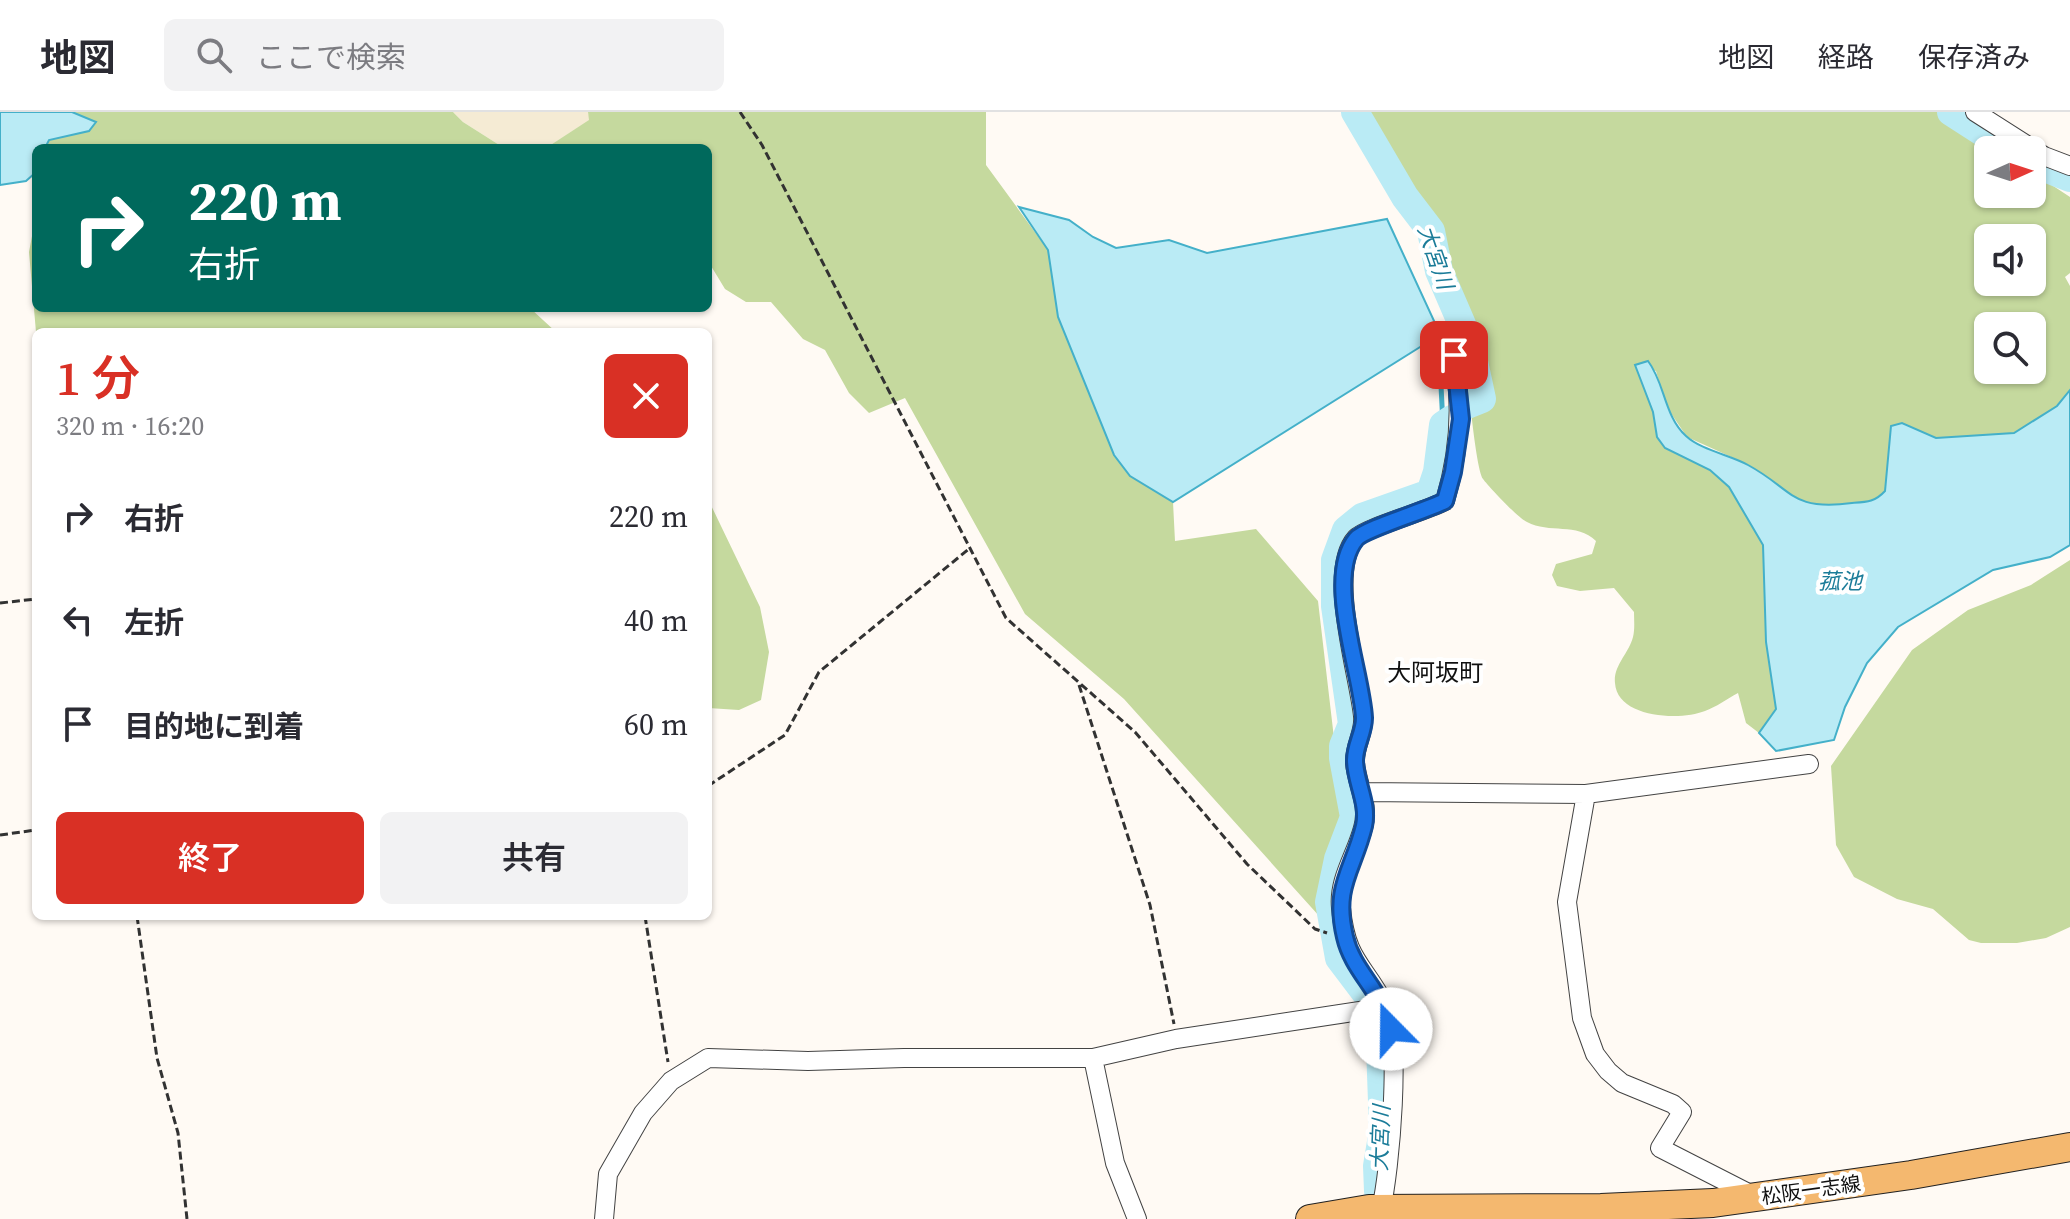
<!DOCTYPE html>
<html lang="ja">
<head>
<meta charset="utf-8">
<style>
  body { margin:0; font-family:"Source Serif 4","Noto Sans JP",serif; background:#f2f2f3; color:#2b2b33; height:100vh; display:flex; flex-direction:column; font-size:30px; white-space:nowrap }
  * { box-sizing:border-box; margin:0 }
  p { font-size:26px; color:#7c7c81 }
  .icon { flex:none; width:44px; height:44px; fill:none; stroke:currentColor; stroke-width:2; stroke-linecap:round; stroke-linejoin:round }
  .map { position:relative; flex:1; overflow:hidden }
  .drawer { position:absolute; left:32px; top:216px; width:680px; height:592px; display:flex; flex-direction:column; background:#fff; border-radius:12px; box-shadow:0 2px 6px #0004 }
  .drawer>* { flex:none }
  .guide { position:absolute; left:32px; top:32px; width:680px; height:168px; border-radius:12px; box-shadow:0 2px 6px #0004; background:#00695c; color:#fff; overflow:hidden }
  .needle { width:52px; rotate:87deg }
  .fabs { position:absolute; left:1974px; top:24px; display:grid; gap:16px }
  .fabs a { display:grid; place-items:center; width:72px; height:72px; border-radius:12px; background:#fff; box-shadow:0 2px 6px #0004; font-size:40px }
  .pin { position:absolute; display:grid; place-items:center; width:68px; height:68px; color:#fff; margin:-34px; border-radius:16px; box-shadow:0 4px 12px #0006 }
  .me { position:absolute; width:88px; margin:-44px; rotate:338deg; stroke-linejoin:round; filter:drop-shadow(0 0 6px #0008) }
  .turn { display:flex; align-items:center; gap:28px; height:168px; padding:0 24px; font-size:36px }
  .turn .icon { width:104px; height:104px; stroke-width:2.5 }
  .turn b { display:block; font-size:56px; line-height:68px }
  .round { display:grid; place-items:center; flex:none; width:84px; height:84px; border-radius:12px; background:#f2f2f3 }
  .head { display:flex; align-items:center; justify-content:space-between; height:136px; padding:0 24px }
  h1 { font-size:48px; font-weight:600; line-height:60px; color:#d93025 }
  .button { display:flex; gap:16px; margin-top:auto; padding:16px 24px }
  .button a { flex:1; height:92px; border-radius:12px; background:#d93025; color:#fff; font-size:32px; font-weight:600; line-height:92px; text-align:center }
  .button a+a { background:#f2f2f3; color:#2b2b33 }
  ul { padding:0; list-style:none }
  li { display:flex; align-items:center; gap:24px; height:104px; padding:0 24px }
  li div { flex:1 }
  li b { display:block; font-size:30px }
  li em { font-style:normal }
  header { display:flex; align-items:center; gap:48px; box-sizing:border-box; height:112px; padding:0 40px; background:#fff; border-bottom:2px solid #e1e1e2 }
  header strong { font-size:38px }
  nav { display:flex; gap:44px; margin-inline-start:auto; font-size:28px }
  .search { width:560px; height:72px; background:#f2f2f3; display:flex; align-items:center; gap:20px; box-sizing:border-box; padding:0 28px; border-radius:12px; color:#7c7c81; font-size:30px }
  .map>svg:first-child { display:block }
  .farmland { fill:#f5ebd4 }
  .forest { fill:#c5d99e; fill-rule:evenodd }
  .water { fill:#baebf5; stroke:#44b0c9; stroke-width:2 }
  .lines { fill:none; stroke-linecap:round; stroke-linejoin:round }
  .stream { stroke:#44b0c9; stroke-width:5 }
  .river { stroke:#baebf5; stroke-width:28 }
  .street-casing { stroke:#434343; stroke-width:20 }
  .primary-casing { stroke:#212121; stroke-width:30 }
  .path { stroke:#323232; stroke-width:3; stroke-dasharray:8 4; stroke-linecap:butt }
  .street { stroke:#fff; stroke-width:18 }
  .primary { stroke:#f4b86f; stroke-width:28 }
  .route-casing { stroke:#114b97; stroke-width:20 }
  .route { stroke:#1a73e8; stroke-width:14 }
  .labels { text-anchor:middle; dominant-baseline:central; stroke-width:8; stroke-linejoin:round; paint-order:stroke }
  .street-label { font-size:20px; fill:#101010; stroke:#fff }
  .water-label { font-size:22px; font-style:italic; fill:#1b7c99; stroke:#fff }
  .quarter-label { font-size:24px; fill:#101010; stroke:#fff }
</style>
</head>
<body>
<header>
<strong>地図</strong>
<div class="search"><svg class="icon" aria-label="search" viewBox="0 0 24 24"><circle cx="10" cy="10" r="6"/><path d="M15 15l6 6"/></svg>ここで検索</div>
<nav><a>地図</a><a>経路</a><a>保存済み</a></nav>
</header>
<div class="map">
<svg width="2070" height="1107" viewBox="0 0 2070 1107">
  <rect width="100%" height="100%" fill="#fffaf4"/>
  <!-- farmland -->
  <path class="farmland" d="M 453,0 L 588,0 L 590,8 L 546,36 L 504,36 L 463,10 Z"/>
  <!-- forest -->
  <path class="forest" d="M 72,0 L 453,0 L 463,10 L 504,36 L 45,36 L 49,28 L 89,19 L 96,10 Z
    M 588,0 L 986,0 L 986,53 L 1048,138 L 1058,205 L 1114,343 L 1130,364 L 1173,390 L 1175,429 L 1256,417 L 1318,489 L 1344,712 L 1320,805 L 1124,587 L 1025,502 L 905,286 L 869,301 L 849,281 L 825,238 L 803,227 L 771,190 L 746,190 L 725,177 L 708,149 L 708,36 L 546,36 L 589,8 Z
    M 1364,0 L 1939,0 L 1997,38 L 1988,38 L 1988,82 L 2032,82 L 2032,60 L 2070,85 L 2070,161 L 2065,165 L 2070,174 L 2070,278 L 2057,294 L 2014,321 L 1936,326 L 1902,312 L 1885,379 L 1876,388 L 1825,395 L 1798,389 L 1749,353 L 1687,325 L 1666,294 L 1656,259 L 1635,253 L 1653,300 L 1657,325 L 1665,336 L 1710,358 L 1729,375 L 1763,433 L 1766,530 L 1776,597 L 1759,621 L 1746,611 L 1738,581 C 1727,587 1716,595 1705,599 C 1680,609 1617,606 1615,571 C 1613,554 1629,541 1633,525 C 1635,517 1634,508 1634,500 L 1614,476 L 1580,479 L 1557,474 L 1552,463 L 1556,452 L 1592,442 L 1596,429 C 1577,410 1549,422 1527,410 C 1518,406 1489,375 1483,367 C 1475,354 1467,256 1464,234 C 1448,136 1420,80 1364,0 ZM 1988,126 L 2032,126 L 2032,170 L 1988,170 ZM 1988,214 L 2032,214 L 2032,258 L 1988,258 Z
    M 36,103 L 36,196 L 530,196 L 556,220 L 36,220 L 29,140 Z
    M 708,387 L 760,495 L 769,540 L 761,588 L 739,598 L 708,596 Z
    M 2070,448 L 2070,815 L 2046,826 L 2017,831 L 1981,831 L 1969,828 L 1933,797 L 1897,787 L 1854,765 L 1836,733 L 1831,654 L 1912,538 L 1968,498 L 2031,473 Z"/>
  <!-- water -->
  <path class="water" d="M 0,0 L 72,0 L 96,10 L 89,19 L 49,28 L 45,36 L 36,36 L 35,61 L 26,69 L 0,73 Z
    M 1019,95 L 1069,108 L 1093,125 L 1116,136 L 1169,128 L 1207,141 L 1387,107 L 1435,211 L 1436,225 L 1173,390 L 1130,364 L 1114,343 L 1058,205 L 1048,138 Z
    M 1648,249 C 1665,271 1664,304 1686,324 C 1701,338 1730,343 1748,353 C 1794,378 1790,399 1852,391 C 1867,390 1875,390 1885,379 L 1891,314 L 1902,311 L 1936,326 L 2014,321 L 2057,294 L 2070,278 L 2070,433 L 2050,445 L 1993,458 L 1898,515 L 1867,551 L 1845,595 L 1834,628 L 1776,639 L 1759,621 L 1776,597 L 1766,530 L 1763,433 L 1729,375 L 1710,358 L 1665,336 L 1657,325 L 1653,300 L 1635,253 Z"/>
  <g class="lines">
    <!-- stream -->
    <path class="stream" d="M 1432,224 L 1440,254 L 1443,313"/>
    <!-- river -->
    <path class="river" d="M 1355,0 L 1405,85 L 1431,119 L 1439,159 L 1470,231 L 1482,287 L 1467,293
      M 1951,0 L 2010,38
      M 2032,51 L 2070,66
      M 1387,1101 L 1378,1079 L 1377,1054 L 1383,1018 L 1379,906 L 1367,883 L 1339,846 L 1329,790 L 1338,747 L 1354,705 L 1343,646 L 1343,634 L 1352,612 L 1335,494 L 1335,448 L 1346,418 L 1362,405 L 1430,381 L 1437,360 L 1443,313 L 1452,307"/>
    <defs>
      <path id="street" d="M 1975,0 L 2044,44 L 2070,54
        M 1363,680 L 1586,682 L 1809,652
        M 1586,682 L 1567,790 L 1582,906 L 1595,942 L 1608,959 L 1622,971 L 1673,992 L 1682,1000 L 1660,1036 L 1754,1084
        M 1093,946 L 1115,1051 L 1137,1107
        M 1381,1097 C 1390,1059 1402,926 1385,893 C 1364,852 1346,849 1341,796 C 1338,767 1356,743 1363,716 C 1370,693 1357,673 1355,651 C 1354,634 1365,620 1363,604 C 1359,563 1326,459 1356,426 C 1365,416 1427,399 1445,389 C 1461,335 1464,281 1449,225
        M 604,1107 L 608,1062 L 643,1001 L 671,969 L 708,946 L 808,949 L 904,946 L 1093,946 L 1176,927 L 1386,895"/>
      <path id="primary" d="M 1310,1107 L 1369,1097 L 1601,1096 L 1713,1091 L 1911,1063 L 2070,1035"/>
    </defs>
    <!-- street casing -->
    <use href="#street" class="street-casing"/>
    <!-- primary casing -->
    <use href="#primary" class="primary-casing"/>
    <!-- path -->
    <path class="path" d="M 740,0 L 762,33 L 1006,506 L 1135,620 L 1247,752 L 1315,817 L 1327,821
      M 0,491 L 36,487
      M 1079,573 L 1150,793 L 1174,912
      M 708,674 L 785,623 L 819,560 L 970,436
      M 0,723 L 36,718
      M 137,804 L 157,946 L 178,1021 L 187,1107
      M 645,804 L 668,950"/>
    <!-- street -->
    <use href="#street" class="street"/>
    <!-- primary -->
    <use href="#primary" class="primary"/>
  </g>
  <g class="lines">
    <defs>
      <path id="route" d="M 1391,917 C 1382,878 1353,860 1345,825 C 1333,774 1353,759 1364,714 C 1369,691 1355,670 1355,648 C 1355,633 1364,621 1364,606 C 1362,561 1324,466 1356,427 C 1364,417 1428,398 1445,389 L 1453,360 L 1461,307 L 1454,243"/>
    </defs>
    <!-- route casing -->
    <use href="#route" class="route-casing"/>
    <!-- route -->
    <use href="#route" class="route"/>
  </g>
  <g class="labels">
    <!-- street labels -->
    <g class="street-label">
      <text transform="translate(1811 1078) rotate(-8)">松阪一志線</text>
    </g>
    <!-- water labels -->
    <g class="water-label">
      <text transform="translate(1436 145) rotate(71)">大宮川</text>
      <text x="1840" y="469">菰池</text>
      <text transform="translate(1380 1026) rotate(-88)">大宮川</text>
    </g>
    <!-- quarter labels -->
    <g class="quarter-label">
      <text x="1435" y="560">大阿坂町</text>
    </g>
  </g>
</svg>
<div class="fabs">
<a><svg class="needle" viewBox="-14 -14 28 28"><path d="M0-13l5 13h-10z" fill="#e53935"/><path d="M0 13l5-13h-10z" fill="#7c7c81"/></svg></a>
<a><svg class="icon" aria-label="sound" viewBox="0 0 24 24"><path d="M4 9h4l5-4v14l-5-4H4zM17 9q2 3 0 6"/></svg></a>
<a><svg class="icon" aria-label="search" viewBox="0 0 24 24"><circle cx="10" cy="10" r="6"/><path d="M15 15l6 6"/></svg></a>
</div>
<div class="pin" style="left:1454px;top:243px;background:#d93025"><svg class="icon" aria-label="arrive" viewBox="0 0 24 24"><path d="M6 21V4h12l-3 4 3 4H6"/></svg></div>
<svg class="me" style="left:1391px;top:917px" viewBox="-20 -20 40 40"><circle r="19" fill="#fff"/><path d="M0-13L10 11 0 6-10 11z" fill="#1a73e8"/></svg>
<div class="guide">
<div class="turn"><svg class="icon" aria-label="right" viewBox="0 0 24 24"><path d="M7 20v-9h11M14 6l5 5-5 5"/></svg><div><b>220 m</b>右折</div></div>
</div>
<section class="drawer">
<div class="head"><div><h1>1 分</h1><p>320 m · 16:20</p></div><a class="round" style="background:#d93025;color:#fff"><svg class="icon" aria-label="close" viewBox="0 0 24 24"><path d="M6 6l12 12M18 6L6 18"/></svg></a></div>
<ul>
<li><svg class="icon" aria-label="right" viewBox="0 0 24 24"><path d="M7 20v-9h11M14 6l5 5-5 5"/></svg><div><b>右折</b></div><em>220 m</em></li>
<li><svg class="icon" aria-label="left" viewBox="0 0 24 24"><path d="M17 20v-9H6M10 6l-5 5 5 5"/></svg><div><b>左折</b></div><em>40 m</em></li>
<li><svg class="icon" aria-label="arrive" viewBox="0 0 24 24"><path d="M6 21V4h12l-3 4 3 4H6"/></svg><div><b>目的地に到着</b></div><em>60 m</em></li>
</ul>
<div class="button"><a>終了</a><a>共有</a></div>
</section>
</div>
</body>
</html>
